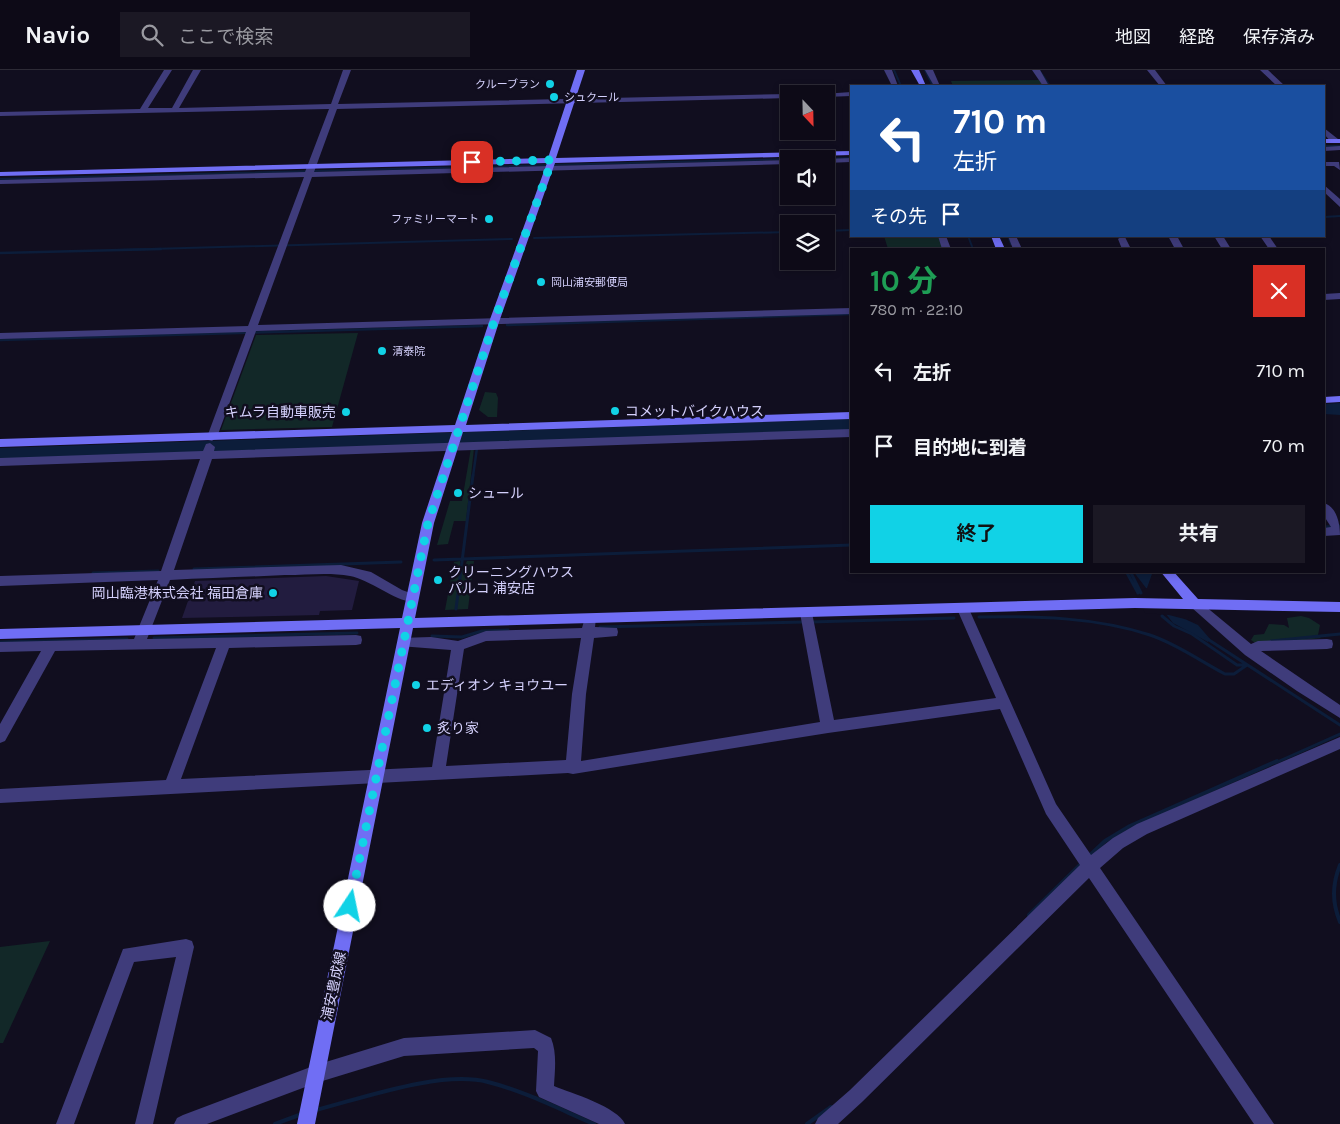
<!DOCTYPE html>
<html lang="ja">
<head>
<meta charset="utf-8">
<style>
  body { margin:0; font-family:Karla,"Noto Sans JP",sans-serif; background:#1b1824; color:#f1f3f6; height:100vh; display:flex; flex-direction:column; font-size:19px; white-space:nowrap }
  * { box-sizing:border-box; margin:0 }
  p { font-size:16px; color:#9a9aa1 }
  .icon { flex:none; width:28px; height:28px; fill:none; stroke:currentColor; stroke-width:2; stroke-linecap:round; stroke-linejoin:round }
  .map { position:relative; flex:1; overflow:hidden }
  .sheet { position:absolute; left:850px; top:178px; width:475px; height:325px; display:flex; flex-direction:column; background:#0d0a17; border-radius:0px; box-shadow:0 2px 8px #0003,0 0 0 1px #2d2b36 }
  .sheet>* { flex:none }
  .hud { position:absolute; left:850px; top:15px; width:475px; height:152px; border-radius:0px; box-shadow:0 2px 8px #0003,0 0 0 1px #2d2b36; background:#1a4fa0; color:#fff; overflow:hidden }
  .needle { width:32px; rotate:158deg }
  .controls { position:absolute; left:780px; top:15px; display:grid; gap:10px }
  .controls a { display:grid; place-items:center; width:55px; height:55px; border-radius:0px; background:#0d0a17; box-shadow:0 2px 8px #0003,0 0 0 1px #2d2b36; font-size:25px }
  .pin { position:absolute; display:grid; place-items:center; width:42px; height:42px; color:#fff; margin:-21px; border-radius:10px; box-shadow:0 2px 8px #0006 }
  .me { position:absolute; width:55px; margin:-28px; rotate:11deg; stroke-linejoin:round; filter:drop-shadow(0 0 4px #0008) }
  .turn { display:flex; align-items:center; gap:18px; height:105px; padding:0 20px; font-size:22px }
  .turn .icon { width:65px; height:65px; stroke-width:2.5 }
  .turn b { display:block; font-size:35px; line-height:42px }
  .then { display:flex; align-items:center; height:48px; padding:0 20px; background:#0003; gap:10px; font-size:19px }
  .round { display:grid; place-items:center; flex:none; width:52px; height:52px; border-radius:0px; background:#1b1824 }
  .overview { display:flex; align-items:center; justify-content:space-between; height:85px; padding:0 20px }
  h1 { font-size:30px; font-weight:700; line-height:38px; color:#1e9e55 }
  .cta { display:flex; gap:10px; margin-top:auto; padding:10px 20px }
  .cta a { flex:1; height:58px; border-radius:0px; background:#11d2e6; color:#111; font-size:20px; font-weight:700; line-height:58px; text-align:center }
  .cta a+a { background:#1b1824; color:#f1f3f6 }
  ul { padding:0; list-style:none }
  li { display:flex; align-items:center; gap:15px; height:75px; padding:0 20px }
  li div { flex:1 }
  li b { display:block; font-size:19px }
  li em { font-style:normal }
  header { display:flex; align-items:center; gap:30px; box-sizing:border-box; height:70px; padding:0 25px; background:#0d0a17; border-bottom:1px solid #2d2b36 }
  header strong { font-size:24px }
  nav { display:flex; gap:28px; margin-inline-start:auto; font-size:18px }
  .search { width:350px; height:45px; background:#1b1824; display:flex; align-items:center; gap:12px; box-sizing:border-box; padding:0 18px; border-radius:0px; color:#9a9aa1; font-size:19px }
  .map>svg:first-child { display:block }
  .green { fill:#122828 }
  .water { fill:#0c1d3a }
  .pier { fill:#110e1f }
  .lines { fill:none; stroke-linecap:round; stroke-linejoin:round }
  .stream-far3 { stroke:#0c1d3a; stroke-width:2 }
  .stream-far2 { stroke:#0c1d3a; stroke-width:2.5 }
  .stream-far1 { stroke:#0c1d3a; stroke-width:3 }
  .stream { stroke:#0c1d3a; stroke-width:4 }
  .river { fill:#0c1d3a; fill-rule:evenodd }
  .building { fill:#221c3f }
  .street { fill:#3f3c7b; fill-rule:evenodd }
  .secondary { fill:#706ef4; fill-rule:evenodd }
  .route { stroke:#11d2e6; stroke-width:9; stroke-dasharray:0 16.2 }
  .poi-dot { fill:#11d2e6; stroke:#110e1f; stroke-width:2 }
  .labels { text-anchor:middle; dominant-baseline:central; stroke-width:5; stroke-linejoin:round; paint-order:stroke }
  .far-poi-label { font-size:11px; fill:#d4d0fc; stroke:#110e1f; text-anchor:start }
  .poi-label { font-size:14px; fill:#d4d0fc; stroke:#110e1f; text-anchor:start }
  .street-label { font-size:14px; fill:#d4d0fc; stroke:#110e1f }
</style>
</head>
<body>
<header>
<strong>Navio</strong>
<div class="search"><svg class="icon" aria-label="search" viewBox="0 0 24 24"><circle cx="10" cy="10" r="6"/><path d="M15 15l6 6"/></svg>ここで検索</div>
<nav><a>地図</a><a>経路</a><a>保存済み</a></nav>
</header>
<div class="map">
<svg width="1340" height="1054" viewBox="0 0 1340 1054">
  <rect width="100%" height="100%" fill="#110e1f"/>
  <!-- green -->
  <path class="green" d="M 1040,10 L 1044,16 L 953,16 L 951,11 Z
    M 884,166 L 939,166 L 944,179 L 888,179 Z
    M 358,263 L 332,357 L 221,360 L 256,265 Z
    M 485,322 L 496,323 L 498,328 L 497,347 L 488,347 L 479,340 Z
    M 471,378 L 474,378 L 466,451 L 454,451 L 448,474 L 437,475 L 450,431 L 462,431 Z
    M 460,491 L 460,496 L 465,495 L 467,491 L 474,491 L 468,539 L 445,540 L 454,492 Z
    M 1301,546 L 1309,548 L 1320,555 L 1318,565 L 1321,568 L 1258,575 L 1251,570 L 1254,565 L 1264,564 L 1269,554 L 1284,555 L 1289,558 L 1287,548 Z
    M 50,871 L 3,973 L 0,973 L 0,877 Z"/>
  <!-- water -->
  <path class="water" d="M 1133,501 L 1153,501 L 1187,550 L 1198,555 L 1210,569 L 1208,572 L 1173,553 Z"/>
  <!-- pier -->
  <path class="pier" d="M 1153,501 L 1189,548 L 1196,552 L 1169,545 L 1145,543 L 1135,523 L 1147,518 Z"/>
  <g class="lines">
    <!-- stream-far3 -->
    <path class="stream-far3" d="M 894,0 L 901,16
      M 925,0 L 933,16
      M 1039,0 L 1050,16
      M 1324,76 L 1340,76
      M 806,89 L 851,88
      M 0,109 L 789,89
      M 1324,147 L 1340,146
      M 826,161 L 851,160
      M 968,166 L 973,179
      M 1008,166 L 1011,174
      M 534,168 L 789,162
      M 116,180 L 512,169"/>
    <!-- stream-far2 -->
    <path class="stream-far2" d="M 0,183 L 161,179
      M 507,255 L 851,244
      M 0,270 L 482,256
      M 473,406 L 477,378"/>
    <!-- stream-far1 -->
    <path class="stream-far1" d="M 1324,457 L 1340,456
      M 434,490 L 851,475
      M 194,499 L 401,492
      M 1126,501 L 1138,523
      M 1130,501 L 1141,523
      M 93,503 L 158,501
      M 456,539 L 473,405
      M 1162,546 L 1174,556 L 1192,564 L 1237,595 L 1246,595
      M 979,547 C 1036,546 1095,547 1150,565 C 1177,574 1200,591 1225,604 L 1234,604 L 1247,595
      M 810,552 L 954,548
      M 600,557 L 804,552
      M 432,566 L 462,567 L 482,561 L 508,560
      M 154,568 L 357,563
      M 1206,568 L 1340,655
      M 1271,571 L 1340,564
      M 0,572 L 127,569
      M 1275,693 L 1340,664"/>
    <!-- stream -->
    <path class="stream" d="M 1088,787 L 1105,771 L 1130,756 L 1277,691
      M 1340,795 C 1332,815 1332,832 1340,852
      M 1029,845 L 1082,793
      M 316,1040 C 363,1028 441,1000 488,1012 C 524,1021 559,1039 594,1054
      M 275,1054 L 302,1044
      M 807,1054 L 831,1037"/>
    <!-- river -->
    <path class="river" d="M 1340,333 L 1340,345 L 1324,344 L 1324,334 Z
      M 851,349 L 851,361 L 0,390 L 0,378 Z"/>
  </g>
  <!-- building -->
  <path class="building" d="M 326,506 L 359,511 L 352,540 L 320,541 L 319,545 L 182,548 L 195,511 Z"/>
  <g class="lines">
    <!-- street -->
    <path class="street" d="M 164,0 L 172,0 L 148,38 L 172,38 L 193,0 L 201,0 L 179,38 L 331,34 L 343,0 L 351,0 L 338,34 L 789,24 L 789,28 L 337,39 L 314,102 L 789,90 L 789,94 L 312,107 L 258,255 L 851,238 L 851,244 L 256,261 L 217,367 L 212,371 L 208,370 L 207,367 L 246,262 L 0,269 L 0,263 L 248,256 L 304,107 L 0,114 L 0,110 L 305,102 L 329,39 L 0,46 L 0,42 L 140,39 Z
      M 884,0 L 892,0 L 898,16 L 892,16 Z
      M 925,0 L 933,0 L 940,16 L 934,16 Z
      M 1032,0 L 1040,0 L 1049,16 L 1043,16 Z
      M 1147,0 L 1155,0 L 1167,16 L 1160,16 Z
      M 1260,0 L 1268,0 L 1285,16 L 1277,16 Z
      M 851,22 L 851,26 L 826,27 L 826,24 L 823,24 Z
      M 1324,58 L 1338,69 L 1338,73 L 1332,73 L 1324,64 Z
      M 1340,76 L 1340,80 L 1324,81 L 1324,77 Z
      M 851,88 L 851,92 L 826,93 L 825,89 Z
      M 1324,92 L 1339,92 L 1340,100 L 1334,96 L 1324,96 Z
      M 1324,115 L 1340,129 L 1340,137 L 1324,122 Z
      M 938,166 L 946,166 L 951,179 L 942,179 Z
      M 1008,166 L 1016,166 L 1022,179 L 1013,179 Z
      M 1122,166 L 1125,167 L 1131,179 L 1122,179 L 1118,169 Z
      M 1168,166 L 1177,166 L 1184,179 L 1175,179 Z
      M 1214,166 L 1223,166 L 1231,179 L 1222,179 Z
      M 1260,166 L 1269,166 L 1278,179 L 1269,179 Z
      M 1340,223 L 1340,229 L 1324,230 L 1324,224 Z
      M 851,359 L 851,367 L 212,389 L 174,500 L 341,495 L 371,502 L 402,520 L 416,525 L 418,528 L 416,531 C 401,536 370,509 350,506 C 329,502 307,505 285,505 C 247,507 209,508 170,510 L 147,569 L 356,565 L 361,566 L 362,570 L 361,574 L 356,575 L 229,578 L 181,709 L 432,697 L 451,580 L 399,576 L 398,572 L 399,568 L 431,567 L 458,571 L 486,561 L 582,558 L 586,544 L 594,544 L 596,548 L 595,557 L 617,558 L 618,562 L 617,566 L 594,568 L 586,624 L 581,691 L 820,652 L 800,543 L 802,539 L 810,539 L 812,543 L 834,650 L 996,628 L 957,539 L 959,535 L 967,535 L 969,539 L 1056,734 L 1091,785 L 1113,768 L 1137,754 L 1340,667 L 1340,679 L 1147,764 L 1123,778 L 1100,798 L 1274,1054 L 1254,1054 L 1089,808 L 862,1032 L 838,1054 L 815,1054 L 818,1048 L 850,1020 L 1080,795 L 1046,744 L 1000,639 L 828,663 L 573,704 L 568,703 L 0,733 L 0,719 L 166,710 L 216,578 L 55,581 L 5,671 L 0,673 L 0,654 L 41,581 L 0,582 L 0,572 L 134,569 L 158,510 L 0,516 L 0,506 L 161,501 L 200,389 L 0,396 L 0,388 L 203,381 L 206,374 L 210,373 L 215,377 L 214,381 ZM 581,568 L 572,624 L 566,690 L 446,696 L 464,579 L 486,571 Z
      M 1324,433 C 1337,437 1340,454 1340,465 L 1324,466 L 1324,458 L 1331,457 L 1324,446 Z
      M 1195,529 L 1199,531 L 1251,574 L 1258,571 L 1327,569 L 1332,570 L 1333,574 L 1332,578 L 1327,579 L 1261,581 L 1340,635 L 1340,648 L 1297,621 L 1245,585 L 1191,537 L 1189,534 L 1191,531 Z
      M 186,869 L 192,871 L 194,877 L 153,1054 L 135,1054 L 176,887 L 134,892 L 74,1054 L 56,1054 L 123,879 Z
      M 535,960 L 551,968 C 557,983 555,999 554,1016 C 571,1023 618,1037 625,1054 L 599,1054 L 539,1027 L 536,1021 L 538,981 L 534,978 L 404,986 L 316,1013 L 207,1054 L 174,1054 L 177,1048 L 183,1045 L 316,995 L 404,968 Z"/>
    <!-- secondary -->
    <path class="secondary" d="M 577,0 L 585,0 L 556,88 L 851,81 L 851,85 L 555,93 L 499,252 L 466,355 L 851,342 L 851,349 L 463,362 L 434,453 L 415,548 L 1135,528 L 1183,529 L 1160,501 L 1173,501 L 1198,529 L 1340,532 L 1340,542 L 1135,538 L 413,558 L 315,1054 L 297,1054 L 400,558 L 0,569 L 0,559 L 402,548 L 422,453 L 452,362 L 0,377 L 0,369 L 455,355 L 489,252 L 547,93 L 0,106 L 0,102 L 548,88 Z
      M 911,0 L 919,0 L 926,16 L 920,16 Z
      M 1324,69 L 1340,69 L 1340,73 L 1324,73 Z
      M 991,166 L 999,166 L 1005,179 L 996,179 Z
      M 1340,326 L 1340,332 L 1324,333 L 1324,327 Z"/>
  </g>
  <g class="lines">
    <!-- route -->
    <path class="route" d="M 350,836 L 428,453 L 494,252 L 552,90 L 472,92"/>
  </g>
  <!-- markers -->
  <g class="poi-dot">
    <circle cx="550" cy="14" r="5"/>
    <circle cx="554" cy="27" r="5"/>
    <circle cx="489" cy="149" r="5"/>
    <circle cx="541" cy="212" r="5"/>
    <circle cx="382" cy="281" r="5"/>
    <circle cx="615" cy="341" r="5"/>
    <circle cx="346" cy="342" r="5"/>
    <circle cx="458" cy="423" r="5"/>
    <circle cx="438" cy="510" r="5"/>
    <circle cx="273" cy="523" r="5"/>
    <circle cx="416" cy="615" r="5"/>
    <circle cx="427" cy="658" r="5"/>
  </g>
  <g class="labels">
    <!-- far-poi labels -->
    <g class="far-poi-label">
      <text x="540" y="14" text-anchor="end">クルーブラン</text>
      <text x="564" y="27">シュクール</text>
      <text x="479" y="149" text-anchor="end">ファミリーマート</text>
      <text x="551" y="212">岡山浦安郵便局</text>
      <text x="392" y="281">清泰院</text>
    </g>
    <!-- poi labels -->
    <g class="poi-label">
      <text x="625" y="341">コメットバイクハウス</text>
      <text x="336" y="342" text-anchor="end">キムラ自動車販売</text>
      <text x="468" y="423">シュール</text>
      <text x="448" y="502">クリーニングハウス<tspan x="448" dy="16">パルコ 浦安店</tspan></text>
      <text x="263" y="523" text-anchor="end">岡山臨港株式会社 福田倉庫</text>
      <text x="426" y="615">エディオン キョウユー</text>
      <text x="437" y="658">炙り家</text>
    </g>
    <!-- street labels -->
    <g class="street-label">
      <text transform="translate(334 916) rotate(-78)">浦安豊成線</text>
    </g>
  </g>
</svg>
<div class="controls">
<a><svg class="needle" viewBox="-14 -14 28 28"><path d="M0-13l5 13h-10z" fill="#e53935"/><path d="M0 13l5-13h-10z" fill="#9a9aa1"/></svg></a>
<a><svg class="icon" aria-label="sound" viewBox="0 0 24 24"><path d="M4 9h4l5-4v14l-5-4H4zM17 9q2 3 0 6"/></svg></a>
<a><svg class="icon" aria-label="layers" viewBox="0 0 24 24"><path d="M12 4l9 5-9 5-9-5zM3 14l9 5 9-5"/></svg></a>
</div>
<div class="pin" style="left:472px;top:92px;background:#d93025"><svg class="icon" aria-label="arrive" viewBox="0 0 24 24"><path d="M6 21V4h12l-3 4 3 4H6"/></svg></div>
<svg class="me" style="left:350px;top:836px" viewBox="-20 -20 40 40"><circle r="19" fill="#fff"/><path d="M0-13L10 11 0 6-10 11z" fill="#11d2e6"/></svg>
<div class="hud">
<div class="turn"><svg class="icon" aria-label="left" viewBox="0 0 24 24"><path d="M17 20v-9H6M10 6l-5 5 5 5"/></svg><div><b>710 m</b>左折</div></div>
<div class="then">その先<svg class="icon" aria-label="arrive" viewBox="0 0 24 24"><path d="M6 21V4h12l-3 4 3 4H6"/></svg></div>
</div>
<section class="sheet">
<div class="overview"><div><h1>10 分</h1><p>780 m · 22:10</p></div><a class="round" style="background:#d93025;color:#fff"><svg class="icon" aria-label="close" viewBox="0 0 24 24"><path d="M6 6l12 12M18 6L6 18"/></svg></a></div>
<ul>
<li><svg class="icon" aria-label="left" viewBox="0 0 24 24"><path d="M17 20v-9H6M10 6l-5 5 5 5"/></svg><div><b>左折</b></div><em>710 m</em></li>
<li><svg class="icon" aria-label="arrive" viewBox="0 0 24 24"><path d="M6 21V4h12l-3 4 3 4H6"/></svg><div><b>目的地に到着</b></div><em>70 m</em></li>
</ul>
<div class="cta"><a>終了</a><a>共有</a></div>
</section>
</div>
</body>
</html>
